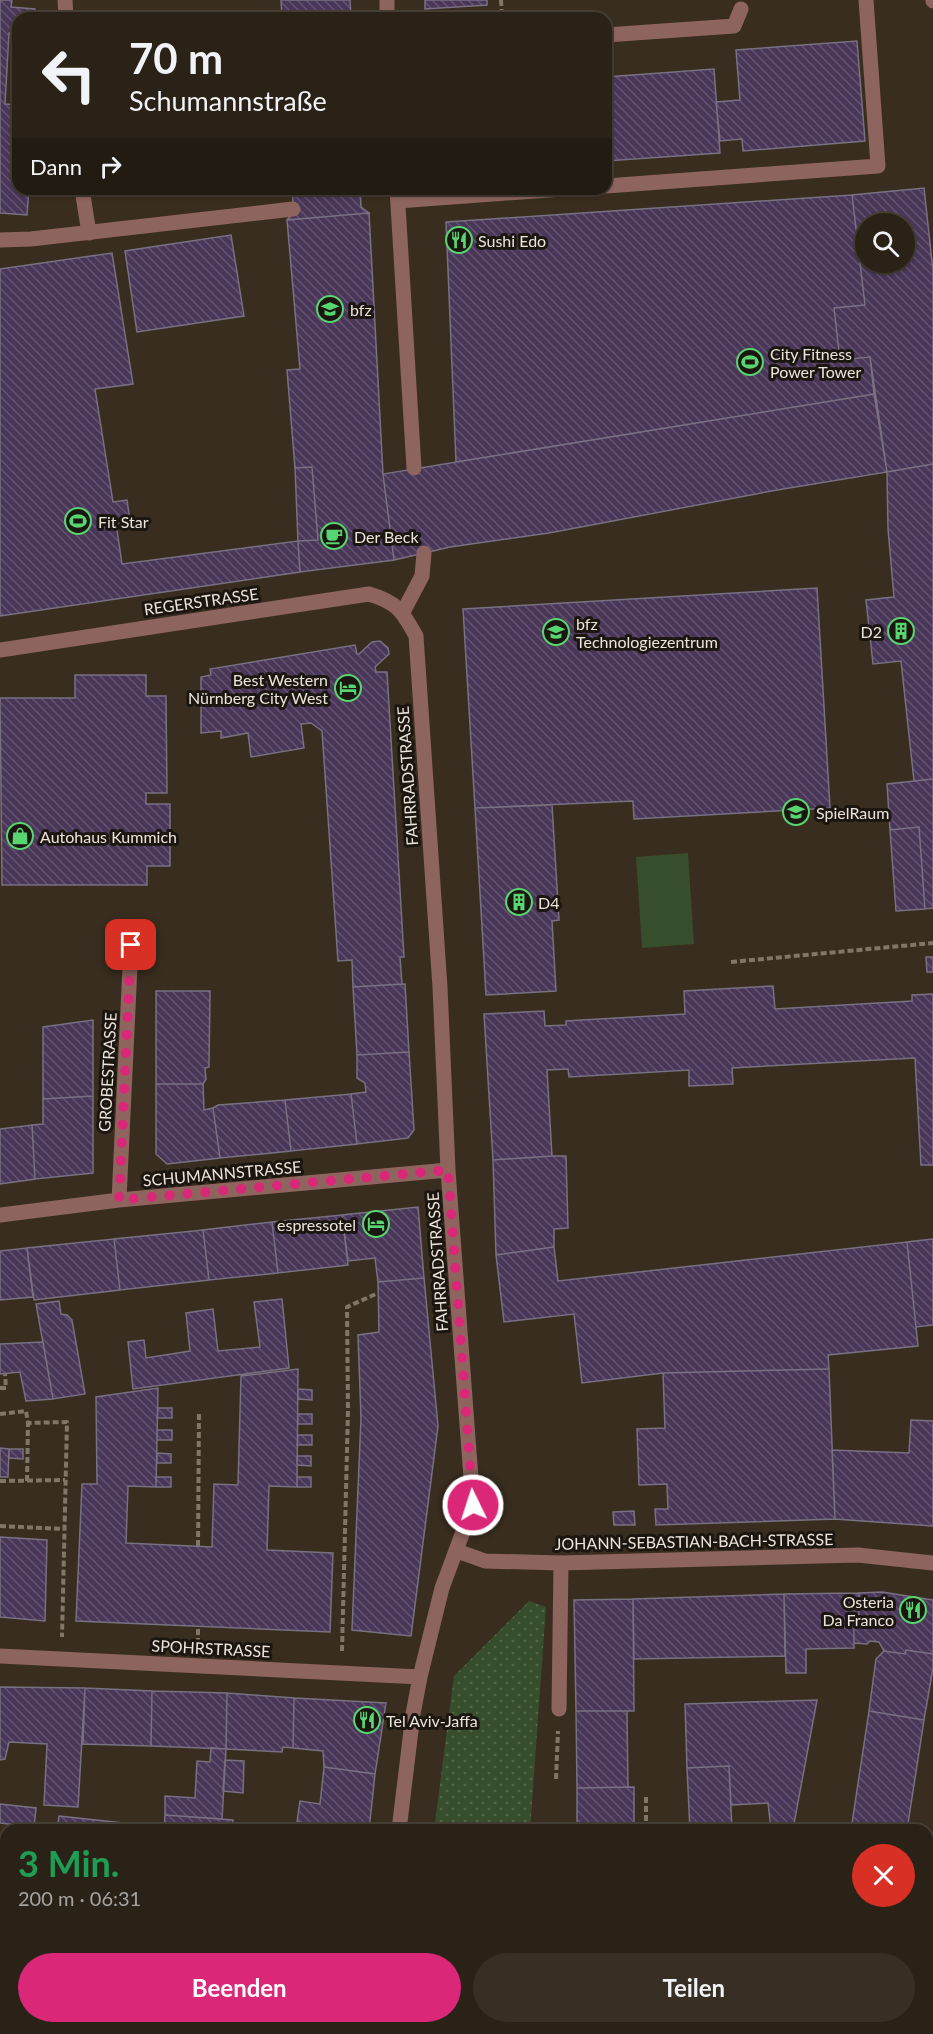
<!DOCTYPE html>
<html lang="de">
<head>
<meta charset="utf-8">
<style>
  body { margin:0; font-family:Lato,sans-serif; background:#372f24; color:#f1f3f6; height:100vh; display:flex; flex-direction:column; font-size:22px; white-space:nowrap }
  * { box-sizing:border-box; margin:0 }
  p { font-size:20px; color:#a6a4a1 }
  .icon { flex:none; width:33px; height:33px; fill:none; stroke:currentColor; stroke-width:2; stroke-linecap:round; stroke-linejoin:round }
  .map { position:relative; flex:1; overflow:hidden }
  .side { position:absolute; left:0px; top:1824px; width:933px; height:210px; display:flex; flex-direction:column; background:#2b2217; border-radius:18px 18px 0 0; box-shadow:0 2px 4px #0004,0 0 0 2px #473f36 }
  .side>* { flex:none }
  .guide { position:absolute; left:12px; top:12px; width:600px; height:183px; border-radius:18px; box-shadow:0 2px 4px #0004,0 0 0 2px #473f36; background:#2b2217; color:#f1f3f6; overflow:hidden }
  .buttons { position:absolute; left:855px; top:213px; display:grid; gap:12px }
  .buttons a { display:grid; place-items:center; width:60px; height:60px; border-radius:50%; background:#2b2217; box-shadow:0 2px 4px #0004,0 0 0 2px #473f36; font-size:30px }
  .pin { position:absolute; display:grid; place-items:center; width:51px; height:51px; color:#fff; margin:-26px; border-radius:12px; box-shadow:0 3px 9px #0006 }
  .me { position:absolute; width:66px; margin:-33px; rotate:356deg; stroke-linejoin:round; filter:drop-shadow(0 0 4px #0008) }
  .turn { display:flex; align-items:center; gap:21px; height:126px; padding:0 18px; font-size:27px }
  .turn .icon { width:78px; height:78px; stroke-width:2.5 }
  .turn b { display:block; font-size:42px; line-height:51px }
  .then { display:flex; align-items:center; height:57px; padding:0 18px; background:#0003; gap:12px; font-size:22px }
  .round { display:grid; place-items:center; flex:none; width:63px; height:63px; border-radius:32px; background:#372f24 }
  .headline { display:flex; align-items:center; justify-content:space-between; height:102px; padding:0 18px }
  h1 { font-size:36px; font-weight:700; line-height:45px; color:#1e9e55 }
  .cta { display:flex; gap:12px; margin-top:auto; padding:12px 18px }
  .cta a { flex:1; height:69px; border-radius:36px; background:#db2777; color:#fff; font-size:24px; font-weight:700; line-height:69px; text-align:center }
  .cta a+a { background:#372f24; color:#f1f3f6 }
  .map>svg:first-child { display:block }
  .park { fill:url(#park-dots) }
  .pitch { fill:#374e2d }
  .building { fill:url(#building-back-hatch); stroke:#797082; stroke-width:1.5; fill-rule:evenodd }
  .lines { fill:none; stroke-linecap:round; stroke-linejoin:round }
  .path { stroke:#81766a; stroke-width:4; stroke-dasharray:6 3; stroke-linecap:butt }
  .service { stroke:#8d645e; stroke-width:15 }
  .minor { stroke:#8d645e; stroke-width:15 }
  .route { stroke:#db2777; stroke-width:10; stroke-dasharray:0 18 }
  .labels { text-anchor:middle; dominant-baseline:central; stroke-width:6; stroke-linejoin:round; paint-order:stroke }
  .poi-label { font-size:16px; fill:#ece4db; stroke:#1c1610; text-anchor:start }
  .street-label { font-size:16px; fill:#ece4db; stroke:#1c1610 }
</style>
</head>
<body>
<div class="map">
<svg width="933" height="2034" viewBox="0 0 933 2034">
  <defs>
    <pattern id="park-dots" width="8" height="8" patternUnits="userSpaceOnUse" patternTransform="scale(1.5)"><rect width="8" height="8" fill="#374e2d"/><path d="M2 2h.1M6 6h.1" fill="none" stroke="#54674b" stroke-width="1.8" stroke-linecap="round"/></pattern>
    <pattern id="building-back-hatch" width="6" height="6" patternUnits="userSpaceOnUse" patternTransform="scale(1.5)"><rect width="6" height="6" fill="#493658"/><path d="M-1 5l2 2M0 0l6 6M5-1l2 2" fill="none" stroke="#63536f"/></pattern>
  </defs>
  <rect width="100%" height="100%" fill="#392d1f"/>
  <!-- park -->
  <path class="park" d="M 529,1601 L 546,1607 L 530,1830 L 434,1830 L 454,1676 Z"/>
  <!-- pitch -->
  <path class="pitch" d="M 688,853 L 694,944 L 642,948 L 636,857 Z"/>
  <!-- building -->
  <path class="building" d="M 0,0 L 12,0 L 11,7 L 35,9 L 34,18 L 18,18 L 18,34 L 9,33 L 5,104 L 18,105 L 18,189 L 29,189 L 27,215 L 0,213 Z
    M 281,0 L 350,0 L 351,18 L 282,18 Z
    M 425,0 L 487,0 L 487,5 L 425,9 Z
    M 857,41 L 865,141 L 743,151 L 742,139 L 720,141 L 716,102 L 740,100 L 736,50 Z
    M 714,69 L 720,153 L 606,161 L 606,77 Z
    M 924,188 L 933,271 L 933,464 L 887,472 L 870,357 L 840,360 L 834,308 L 865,305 L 852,195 ZM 866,224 L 904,224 L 904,262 L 866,262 Z
    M 292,189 L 360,189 L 361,207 L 369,213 L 287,220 L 294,211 Z
    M 852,195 L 865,305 L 834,308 L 840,360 L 870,357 L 874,394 L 456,462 L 446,222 Z
    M 369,213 L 383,474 L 394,560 L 300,572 L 298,541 L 318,540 L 312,467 L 295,468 L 287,370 L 300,369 L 287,220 Z
    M 231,235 L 244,316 L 137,332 L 125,251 Z
    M 112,253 L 133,384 L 95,389 L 113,502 L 127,500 L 130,521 L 116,523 L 122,564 L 298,541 L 300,572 L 0,616 L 0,269 Z
    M 874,394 L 887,472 L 777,490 L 549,533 L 450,547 L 394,560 L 383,474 Z
    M 933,464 L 933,779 L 914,781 L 901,661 L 873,664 L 866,600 L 894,597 L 888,529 L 887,472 Z
    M 312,467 L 318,540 L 298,541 L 295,468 Z
    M 817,588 L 830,808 L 634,819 L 633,801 L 475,808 L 463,609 Z
    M 380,641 L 388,648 L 389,654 L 375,667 L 376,672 L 387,672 L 404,957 L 400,957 L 402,984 L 353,987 L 352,960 L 338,961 L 322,731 L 311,723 L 301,724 L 304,748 L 251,757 L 248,733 L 221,738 L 221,731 L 201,733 L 201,677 L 211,675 L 210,669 L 355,645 L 357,654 L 359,654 L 372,642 Z
    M 75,675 L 146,675 L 146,696 L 166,696 L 167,793 L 146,793 L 146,804 L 170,804 L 170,866 L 147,866 L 147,885 L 2,885 L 0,698 L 75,698 Z
    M 933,779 L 933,908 L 925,909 L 919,827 L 890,830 L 887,784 Z
    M 552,805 L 559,920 L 552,921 L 556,991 L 486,995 L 475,808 Z
    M 919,827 L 925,909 L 896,911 L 890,830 Z
    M 926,957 L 933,957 L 933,972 L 927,972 Z
    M 405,984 L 409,1052 L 357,1055 L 353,987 Z
    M 773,986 L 775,1009 L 912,1001 L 912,995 L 933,994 L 933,1165 L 921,1165 L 915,1058 L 732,1068 L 733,1084 L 689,1086 L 689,1070 L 569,1077 L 568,1069 L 547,1070 L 552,1156 L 493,1160 L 484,1014 L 544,1011 L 545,1026 L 566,1025 L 566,1021 L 685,1014 L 684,991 Z
    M 156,991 L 210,991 L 209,1067 L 205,1068 L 206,1079 L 203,1084 L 156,1084 Z
    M 93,1020 L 93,1096 L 43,1099 L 43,1027 Z
    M 409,1052 L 414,1130 L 408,1138 L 357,1144 L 351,1094 L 366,1092 L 365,1083 L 357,1078 L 357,1055 Z
    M 156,1084 L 203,1084 L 204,1110 L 213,1108 L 220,1158 L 167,1164 L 156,1154 Z
    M 351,1094 L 357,1144 L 291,1151 L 285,1100 Z
    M 93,1096 L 93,1173 L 35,1179 L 32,1125 L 43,1124 L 43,1099 Z
    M 285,1100 L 291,1151 L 220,1158 L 213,1108 L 218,1105 Z
    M 32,1125 L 35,1179 L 0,1184 L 0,1129 Z
    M 552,1156 L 566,1156 L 568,1228 L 554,1229 L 554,1247 L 496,1255 L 493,1160 Z
    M 418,1207 L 424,1278 L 378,1282 L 375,1258 L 348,1261 L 342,1215 Z
    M 342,1215 L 348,1265 L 278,1273 L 272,1222 Z
    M 272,1222 L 278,1273 L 209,1280 L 203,1230 Z
    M 203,1230 L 209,1280 L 120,1290 L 114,1239 Z
    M 114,1239 L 120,1290 L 34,1300 L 27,1248 Z
    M 933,1239 L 933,1325 L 916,1327 L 907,1242 Z
    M 907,1242 L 918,1346 L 828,1355 L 829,1369 L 663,1373 L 582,1383 L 574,1314 L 504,1322 L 496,1255 L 554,1247 L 558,1281 Z
    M 27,1248 L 33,1297 L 0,1300 L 0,1251 Z
    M 424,1278 L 438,1426 L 411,1636 L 352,1630 L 361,1418 L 358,1335 L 379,1332 L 378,1282 Z
    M 282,1299 L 289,1368 L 133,1389 L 128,1342 L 144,1340 L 146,1358 L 190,1351 L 186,1313 L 213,1309 L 218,1351 L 260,1347 L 254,1302 Z
    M 59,1301 L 61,1314 L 67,1315 L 72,1320 L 85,1394 L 53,1399 L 36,1304 Z
    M 43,1342 L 53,1399 L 26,1401 L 20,1372 L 0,1374 L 0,1344 Z
    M 298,1369 L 297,1487 L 269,1486 L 267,1550 L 333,1553 L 330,1632 L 76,1621 L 82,1484 L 97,1484 L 96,1397 L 158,1388 L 156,1487 L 128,1486 L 126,1543 L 212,1547 L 214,1484 L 238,1485 L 241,1376 Z
    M 829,1369 L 835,1519 L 656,1525 L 655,1509 L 668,1509 L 667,1484 L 639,1485 L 637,1429 L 665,1428 L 663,1373 Z
    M 298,1389 L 312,1390 L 312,1400 L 298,1399 Z
    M 158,1408 L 172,1408 L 172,1418 L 157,1418 Z
    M 298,1414 L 312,1414 L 312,1424 L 298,1424 Z
    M 911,1420 L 933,1421 L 933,1526 L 835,1519 L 832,1450 L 909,1453 Z
    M 157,1430 L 172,1430 L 172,1440 L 157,1440 Z
    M 298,1435 L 312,1435 L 312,1445 L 297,1445 Z
    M 0,1448 L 9,1449 L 8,1477 L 0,1477 Z
    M 9,1449 L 23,1449 L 23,1459 L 9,1458 Z
    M 157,1453 L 171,1454 L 171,1463 L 157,1463 Z
    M 297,1456 L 311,1456 L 311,1466 L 297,1465 Z
    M 156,1477 L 171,1477 L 171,1487 L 156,1487 Z
    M 297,1477 L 311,1477 L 311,1487 L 297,1487 Z
    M 634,1511 L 635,1525 L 614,1525 L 613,1512 Z
    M 0,1537 L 47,1540 L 45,1621 L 0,1617 Z
    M 882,1592 L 933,1600 L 933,1654 L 906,1650 L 905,1654 L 884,1651 L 879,1642 L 870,1641 L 867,1644 L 854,1643 L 854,1621 L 859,1621 L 859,1593 Z
    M 859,1593 L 859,1621 L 854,1621 L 854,1648 L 806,1649 L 806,1673 L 786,1673 L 784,1594 Z
    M 784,1594 L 785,1656 L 634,1659 L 633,1599 Z
    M 633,1599 L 634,1711 L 576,1711 L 574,1600 Z
    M 906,1650 L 933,1654 L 933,1668 L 924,1720 L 869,1711 L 876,1659 L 884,1651 L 905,1654 Z
    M 0,1687 L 85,1688 L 78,1807 L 44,1805 L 47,1744 L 9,1742 L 5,1759 L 0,1760 Z
    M 85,1688 L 152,1691 L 151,1746 L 83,1744 Z
    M 152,1691 L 227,1693 L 226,1749 L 151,1746 Z
    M 227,1693 L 294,1698 L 293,1748 L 283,1747 L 282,1752 L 226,1749 Z
    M 294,1698 L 386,1703 L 375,1774 L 324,1767 L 323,1751 L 293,1748 Z
    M 817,1700 L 793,1829 L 771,1829 L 768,1803 L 731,1805 L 729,1766 L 687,1768 L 685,1704 Z
    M 576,1711 L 627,1711 L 628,1787 L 577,1788 Z
    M 869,1711 L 924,1720 L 907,1830 L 851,1830 Z
    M 211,1748 L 226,1749 L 222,1819 L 165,1815 L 165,1796 L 195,1798 L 197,1761 L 210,1762 Z
    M 225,1760 L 244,1761 L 243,1793 L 223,1791 Z
    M 729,1766 L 732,1830 L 690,1830 L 687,1768 Z
    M 324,1767 L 375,1774 L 369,1830 L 297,1822 L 300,1801 L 320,1804 Z
    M 634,1787 L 634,1830 L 577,1830 L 577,1788 Z
    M 0,1804 L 36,1808 L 34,1827 L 0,1823 Z
    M 165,1815 L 233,1820 L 232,1830 L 164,1830 Z
    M 59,1816 L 151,1826 L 150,1830 L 57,1830 Z
    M 318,1824 L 364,1830 L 318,1830 Z
    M 0,1865 L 6,1865 L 6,1914 L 0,1914 Z
    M 0,1986 L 6,1986 L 6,2028 L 53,2028 L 53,2034 L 0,2034 Z
    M 53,2028 L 199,2028 L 199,2034 L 53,2034 Z
    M 199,2028 L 284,2028 L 286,2030 L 285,2034 L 199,2034 Z
    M 408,2028 L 500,2028 L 514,2029 L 514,2034 L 408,2034 Z
    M 514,2029 L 594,2034 L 514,2034 Z"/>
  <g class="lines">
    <!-- path -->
    <path class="path" d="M 501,0 L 502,18
      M 731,962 L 933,943
      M 0,1388 L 6,1388 L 5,1374
      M 0,1414 L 26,1411 L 28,1423 L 67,1422 L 62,1637
      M 0,1481 L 65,1480
      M 27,1481 L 28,1423
      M 0,1526 L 64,1529
      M 198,1546 L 199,1412
      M 198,1644 L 198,1626
      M 342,1651 L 348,1410 L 347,1307 L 378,1293
      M 556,1779 L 558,1731
      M 646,1830 L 646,1794"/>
    <!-- service -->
    <path class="service" d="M 65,0 L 66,18
      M 387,18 L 387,0
      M 606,35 L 734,26 L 741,9
      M 606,186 L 878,166 L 866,0
      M 82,189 L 89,233
      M 397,189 L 414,468
      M 398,201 L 563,189
      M 0,240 L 31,239 L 293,209
      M 403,612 L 422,576 L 424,553
      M 559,1709 L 561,1563"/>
    <!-- minor -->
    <path class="minor" d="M 933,0 L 933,1
      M 0,650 L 369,594 C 397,602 403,612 416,636 L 440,987 L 448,1170 L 473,1505 L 442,1588 L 420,1677 L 413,1714 L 399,1830
      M 119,1200 L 131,945
      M 0,1215 L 119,1200 L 448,1170
      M 457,1551 L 485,1561 L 561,1563 L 858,1555 L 933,1563
      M 0,1656 L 420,1677
      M 927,1952 L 933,1919
      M 0,1954 L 6,1954
      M 927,1984 L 933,1985
      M 324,2034 L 326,2028
      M 905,2034 L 908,2028"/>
  </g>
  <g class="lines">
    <!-- route -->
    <path class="route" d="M 131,945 L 119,1200 L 448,1170 L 473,1505"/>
  </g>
  <!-- icons -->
  <defs>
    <symbol id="restaurant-ring" viewBox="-11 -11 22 22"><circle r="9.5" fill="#1c1610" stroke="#57d570" stroke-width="1.5"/><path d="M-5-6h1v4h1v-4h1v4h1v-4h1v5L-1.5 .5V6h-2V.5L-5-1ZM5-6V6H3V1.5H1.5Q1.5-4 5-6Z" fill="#57d570"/></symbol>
    <symbol id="school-ring" viewBox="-11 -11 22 22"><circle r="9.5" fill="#1c1610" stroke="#57d570" stroke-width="1.5"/><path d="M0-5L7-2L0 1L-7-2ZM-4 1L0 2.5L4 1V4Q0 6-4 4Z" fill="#57d570"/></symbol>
    <symbol id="stadium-ring" viewBox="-11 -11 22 22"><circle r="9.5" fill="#1c1610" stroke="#57d570" stroke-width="1.5"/><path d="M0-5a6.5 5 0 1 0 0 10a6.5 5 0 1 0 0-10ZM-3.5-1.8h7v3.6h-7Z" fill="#57d570"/></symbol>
    <symbol id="cafe-ring" viewBox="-11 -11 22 22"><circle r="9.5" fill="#1c1610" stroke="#57d570" stroke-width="1.5"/><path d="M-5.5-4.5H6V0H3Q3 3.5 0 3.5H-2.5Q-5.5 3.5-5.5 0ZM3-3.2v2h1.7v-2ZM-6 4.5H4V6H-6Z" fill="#57d570"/></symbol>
    <symbol id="building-ring" viewBox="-11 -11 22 22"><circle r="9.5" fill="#1c1610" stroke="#57d570" stroke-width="1.5"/><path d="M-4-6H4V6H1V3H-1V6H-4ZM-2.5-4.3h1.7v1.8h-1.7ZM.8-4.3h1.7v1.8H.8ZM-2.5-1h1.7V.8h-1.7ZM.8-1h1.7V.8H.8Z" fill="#57d570"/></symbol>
    <symbol id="hotel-ring" viewBox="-11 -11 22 22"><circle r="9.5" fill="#1c1610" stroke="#57d570" stroke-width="1.5"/><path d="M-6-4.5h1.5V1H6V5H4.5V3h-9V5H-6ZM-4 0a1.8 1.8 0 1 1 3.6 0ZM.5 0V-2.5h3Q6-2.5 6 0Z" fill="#57d570"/></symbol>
    <symbol id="shop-ring" viewBox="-11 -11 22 22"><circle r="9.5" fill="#1c1610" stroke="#57d570" stroke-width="1.5"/><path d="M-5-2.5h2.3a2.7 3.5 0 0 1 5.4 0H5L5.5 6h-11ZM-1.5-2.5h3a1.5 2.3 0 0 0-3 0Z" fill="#57d570"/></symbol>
  </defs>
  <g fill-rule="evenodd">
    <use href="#restaurant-ring" x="444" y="225" width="30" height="30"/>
    <use href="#school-ring" x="315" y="294" width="30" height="30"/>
    <use href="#stadium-ring" x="735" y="347" width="30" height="30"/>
    <use href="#stadium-ring" x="63" y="506" width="30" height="30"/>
    <use href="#cafe-ring" x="319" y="521" width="30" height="30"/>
    <use href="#building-ring" x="886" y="616" width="30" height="30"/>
    <use href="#school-ring" x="541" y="617" width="30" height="30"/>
    <use href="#hotel-ring" x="333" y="673" width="30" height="30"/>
    <use href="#school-ring" x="781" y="797" width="30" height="30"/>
    <use href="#shop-ring" x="5" y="821" width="30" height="30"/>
    <use href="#building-ring" x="504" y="887" width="30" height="30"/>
    <use href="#hotel-ring" x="361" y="1209" width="30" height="30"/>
    <use href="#restaurant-ring" x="898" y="1595" width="30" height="30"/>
    <use href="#restaurant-ring" x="352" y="1705" width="30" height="30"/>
  </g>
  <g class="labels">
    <!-- poi labels -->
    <g class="poi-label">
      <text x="478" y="240">Sushi Edo</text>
      <text x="350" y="309">bfz</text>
      <text x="770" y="353">City Fitness<tspan x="770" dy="18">Power Tower</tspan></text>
      <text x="98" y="521">Fit Star</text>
      <text x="354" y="536">Der Beck</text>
      <text x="576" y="623">bfz<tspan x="576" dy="18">Technologiezentrum</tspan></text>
      <text x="882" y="631" text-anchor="end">D2</text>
      <text x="328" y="679" text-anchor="end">Best Western<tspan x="328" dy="18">Nürnberg City West</tspan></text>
      <text x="816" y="812">SpielRaum</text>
      <text x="40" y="836">Autohaus Kummich</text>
      <text x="538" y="902">D4</text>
      <text x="356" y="1224" text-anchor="end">espressotel</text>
      <text x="894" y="1601" text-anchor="end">Osteria<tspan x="894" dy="18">Da Franco</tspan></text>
      <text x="386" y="1720">Tel Aviv-Jaffa</text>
    </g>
    <!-- street labels -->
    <g class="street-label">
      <text transform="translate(201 601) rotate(-8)">REGERSTRASSE</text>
      <text transform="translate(407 776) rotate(-94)">FAHRRADSTRASSE</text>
      <text transform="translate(107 1072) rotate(-87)">GROBESTRASSE</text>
      <text transform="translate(222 1173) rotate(-5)">SCHUMANNSTRASSE</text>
      <text transform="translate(437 1262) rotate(-94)">FAHRRADSTRASSE</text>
      <text transform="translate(694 1541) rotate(-1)">JOHANN-SEBASTIAN-BACH-STRASSE</text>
      <text transform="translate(211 1648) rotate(3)">SPOHRSTRASSE</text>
    </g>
  </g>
</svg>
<div class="buttons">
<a><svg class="icon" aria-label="search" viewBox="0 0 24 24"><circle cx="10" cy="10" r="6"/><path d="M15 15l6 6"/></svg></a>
</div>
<div class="pin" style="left:131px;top:945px;background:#d93025"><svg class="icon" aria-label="arrive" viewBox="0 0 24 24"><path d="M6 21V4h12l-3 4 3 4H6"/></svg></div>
<svg class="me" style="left:473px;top:1505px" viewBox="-20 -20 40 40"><circle r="17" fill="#db2777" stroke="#fff" stroke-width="3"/><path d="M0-11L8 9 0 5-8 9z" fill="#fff"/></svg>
<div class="guide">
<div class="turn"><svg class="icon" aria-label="left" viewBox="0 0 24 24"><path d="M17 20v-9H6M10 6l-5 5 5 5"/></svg><div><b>70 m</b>Schumannstraße</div></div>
<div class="then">Dann<svg class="icon" aria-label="right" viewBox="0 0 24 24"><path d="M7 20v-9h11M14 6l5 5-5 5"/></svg></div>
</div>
<section class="side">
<div class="headline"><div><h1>3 Min.</h1><p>200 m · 06:31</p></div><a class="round" style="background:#d93025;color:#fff"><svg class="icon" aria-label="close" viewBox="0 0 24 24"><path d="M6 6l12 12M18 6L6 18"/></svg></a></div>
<div class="cta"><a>Beenden</a><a>Teilen</a></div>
</section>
</div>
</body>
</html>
